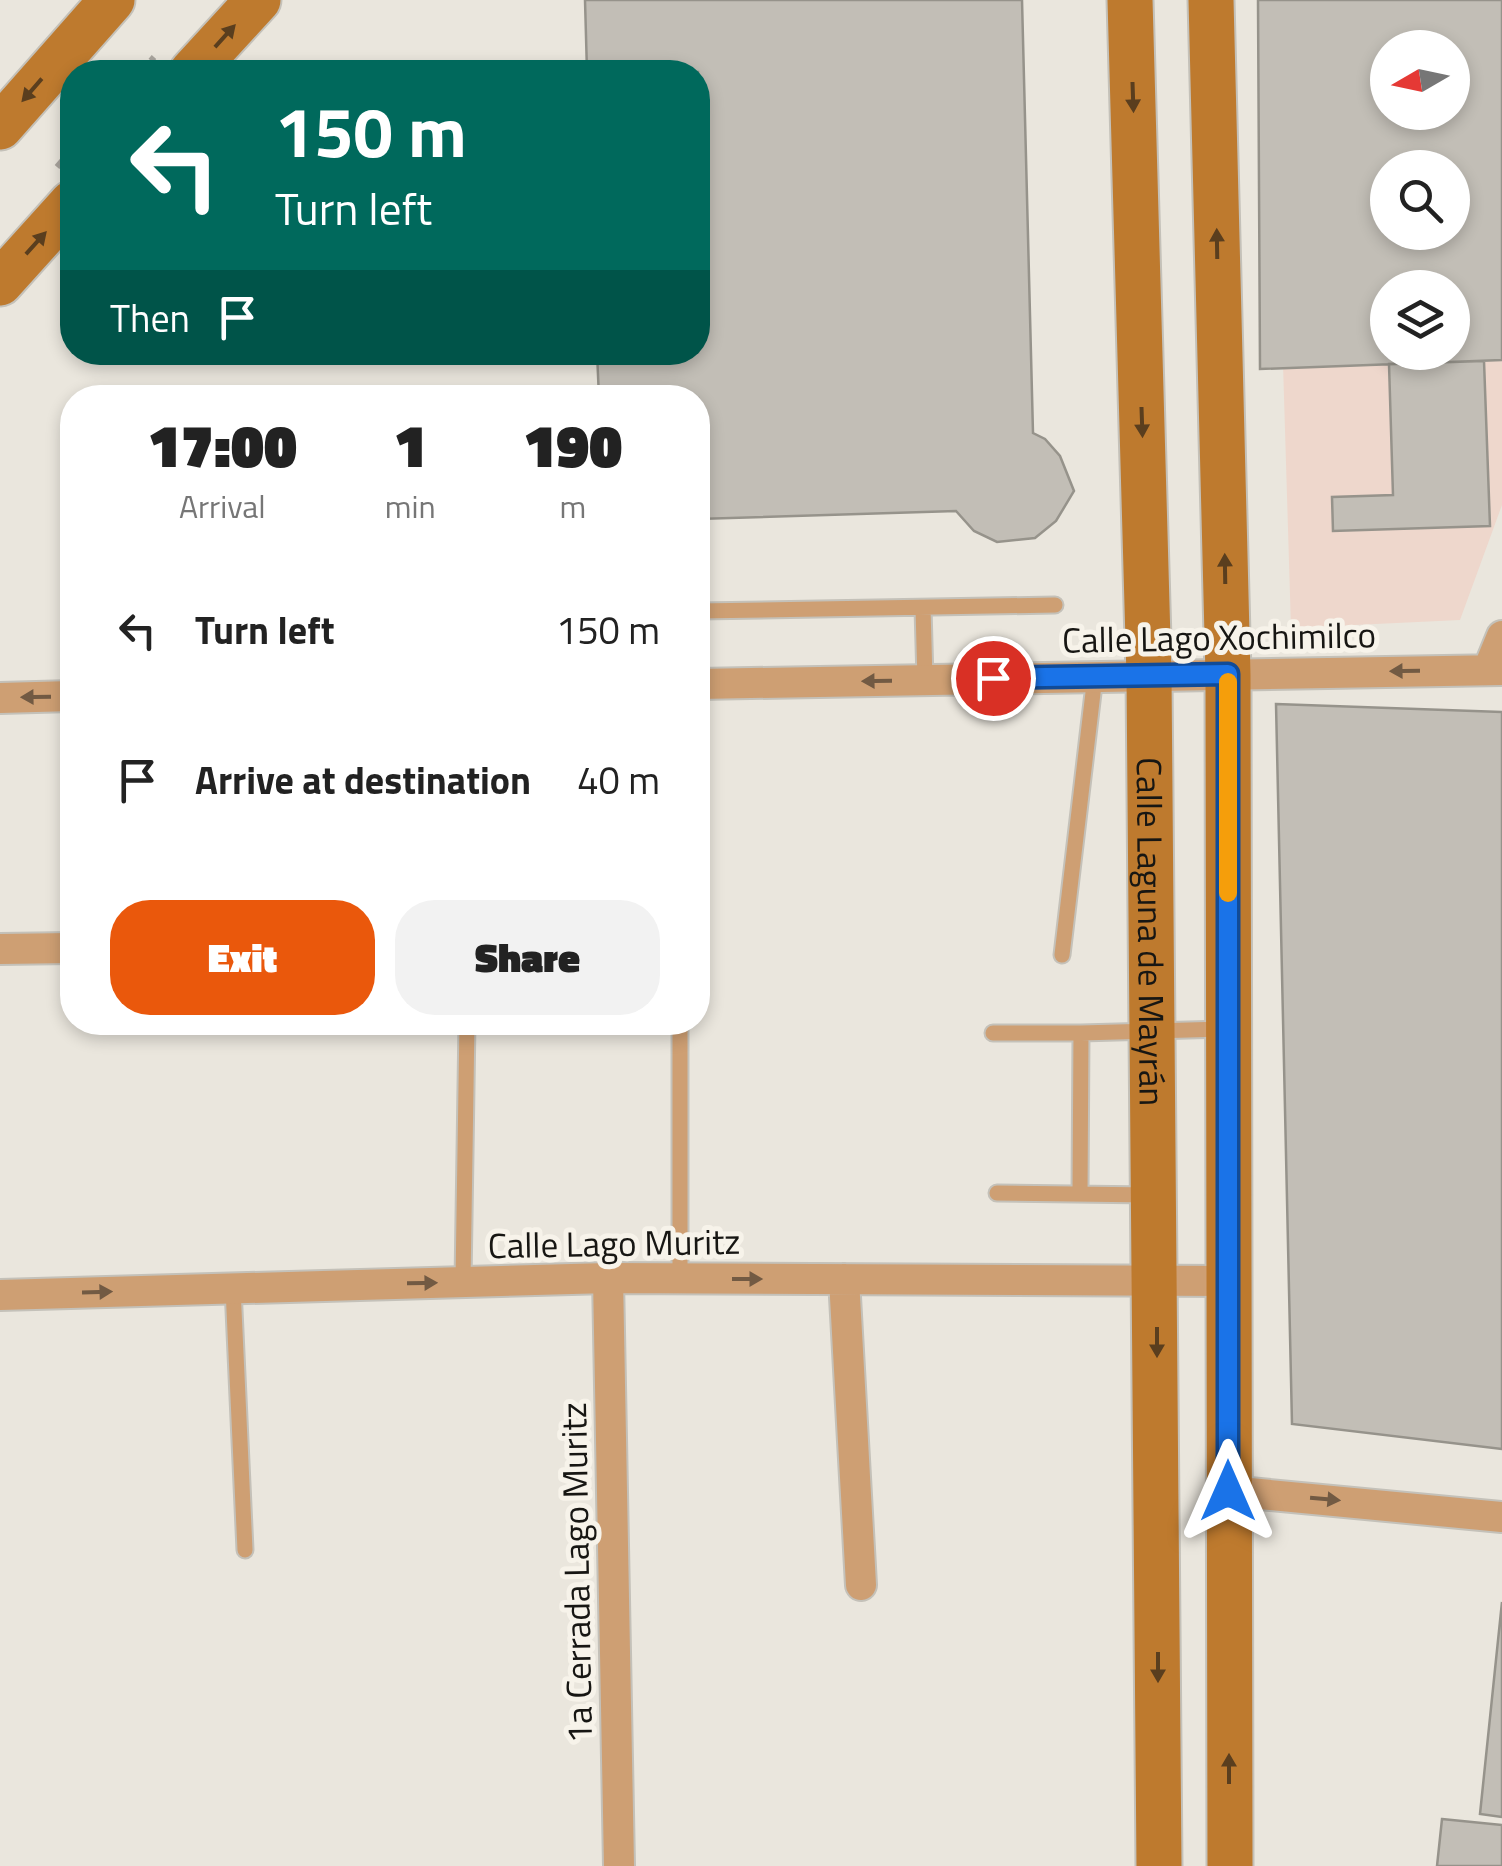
<!DOCTYPE html>
<html lang="en">
<head>
<meta charset="utf-8">
<style>
  body { margin:0; font-family:"Titillium Web",sans-serif; background:#f2f2f2; color:#222; height:100vh; display:flex; flex-direction:column; font-size:38px; white-space:nowrap }
  * { box-sizing:border-box; margin:0 }
  p { font-size:32px; color:#767676 }
  .icon { flex:none; width:55px; height:55px; fill:none; stroke:currentColor; stroke-width:2; stroke-linecap:round; stroke-linejoin:round }
  .map { position:relative; flex:1; overflow:hidden }
  .drawer { position:absolute; left:60px; top:385px; width:650px; height:650px; display:flex; flex-direction:column; background:#fff; border-radius:40px; box-shadow:0 5px 15px #0003 }
  .drawer>* { flex:none }
  .hud { position:absolute; left:60px; top:60px; width:650px; height:305px; border-radius:40px; box-shadow:0 5px 15px #0003; background:#00695c; color:#fff; overflow:hidden }
  .needle { width:65px; rotate:261deg }
  .controls { position:absolute; left:1370px; top:30px; display:grid; gap:20px }
  .controls a { display:grid; place-items:center; width:100px; height:100px; border-radius:50%; background:#fff; box-shadow:0 5px 15px #0003; font-size:50px }
  .pin { position:absolute; display:grid; place-items:center; width:85px; height:85px; color:#fff; margin:-42px; border:5px solid #fff; border-radius:50%; box-shadow:0 2px 10px #0007 }
  .me { position:absolute; width:110px; margin:-55px; rotate:0deg; stroke-linejoin:round; filter:drop-shadow(0 0 8px #0008) }
  .turn { display:flex; align-items:center; gap:35px; height:210px; padding:0 50px; font-size:45px }
  .turn .icon { width:130px; height:130px; stroke-width:2.5 }
  .turn b { display:block; font-size:70px; line-height:85px }
  .then { display:flex; align-items:center; height:95px; padding:0 50px; background:#0003; gap:20px; font-size:38px }
  .eta { display:flex; justify-content:space-evenly; align-items:center; height:170px; text-align:center }
  .eta b { font-size:60px; font-weight:800; line-height:70px }
  .primary-button { display:flex; gap:20px; margin-top:auto; padding:20px 50px }
  .primary-button a { flex:1; height:115px; border-radius:40px; background:#ea580c; color:#fff; font-size:40px; font-weight:800; line-height:115px; text-align:center }
  .primary-button a+a { background:#f2f2f2; color:#222 }
  ul { padding:0; list-style:none }
  li { display:flex; align-items:center; gap:30px; height:150px; padding:0 50px }
  li div { flex:1 }
  li b { display:block; font-size:38px }
  li em { font-style:normal }
  .map>svg:first-child { display:block }
  .commercial { fill:#eed7cc; fill-rule:evenodd }
  .building { fill:#c2beb6; stroke:#96938b; stroke-width:2.5; fill-rule:evenodd }
  .lines { fill:none; stroke-linecap:round; stroke-linejoin:round }
  .lane-casing { stroke:#c4c1b9; stroke-width:19 }
  .street-casing { stroke:#c4c1b9; stroke-width:34 }
  .secondary-casing { stroke:#c4c1b9; stroke-width:49 }
  .path { stroke:#a9a59e; stroke-width:6; stroke-dasharray:10 5; stroke-linecap:butt }
  .lane { stroke:#ce9f73; stroke-width:15 }
  .street { stroke:#ce9f73; stroke-width:30 }
  .secondary { stroke:#be7a2e; stroke-width:45 }
  .oneway { fill:#5a3e1e }
  .oneway2 { fill:#725a43 }
  .route-casing { stroke:#114b97; stroke-width:25 }
  .route { stroke:#1a73e8; stroke-width:18 }
  .slow { stroke:#f59e0b; stroke-width:18 }
  .labels { text-anchor:middle; dominant-baseline:central; stroke-width:10; stroke-linejoin:round; paint-order:stroke }
  .street-label { font-size:35px; fill:#171613; stroke:#f7f3ea }
</style>
</head>
<body>
<div class="map">
<svg width="1502" height="1866" viewBox="0 0 1502 1866">
  <rect width="100%" height="100%" fill="#eae6dd"/>
  <!-- commercial -->
  <path class="commercial" d="M 1272,0 L 1502,0 L 1502,505 L 1460,620 L 1291,628 ZM 1388,48 L 1452,48 L 1452,112 L 1388,112 ZM 1388,168 L 1452,168 L 1452,232 L 1388,232 ZM 1388,288 L 1452,288 L 1452,352 L 1388,352 Z"/>
  <!-- building -->
  <path class="building" d="M 585,0 L 1022,0 L 1033,433 L 1045,439 L 1060,456 L 1074,491 L 1056,521 L 1035,538 L 997,542 L 974,531 L 956,511 L 698,519 L 698,398 L 599,398 L 597,352 L 698,352 L 698,72 L 587,72 Z
    M 1258,0 L 1502,0 L 1502,360 L 1260,369 ZM 1388,48 L 1452,48 L 1452,112 L 1388,112 ZM 1388,168 L 1452,168 L 1452,232 L 1388,232 ZM 1388,288 L 1452,288 L 1452,352 L 1388,352 Z
    M 1484,361 L 1490,526 L 1333,531 L 1332,497 L 1393,495 L 1389,364 Z
    M 1276,704 L 1502,712 L 1502,1449 L 1292,1424 Z
    M 1502,1602 L 1502,1817 L 1480,1814 Z
    M 1442,1819 L 1502,1825 L 1502,1866 L 1437,1866 Z"/>
  <g class="lines">
    <defs>
      <path id="lane" d="M 923,608 L 925,680
        M 698,611 L 1055,605
        M 1062,955 L 1095,676
        M 680,1024 L 680,1278
        M 993,1033 L 1081,1033
        M 1080,1192 L 1081,1033 L 1224,1029
        M 997,1193 L 1151,1195
        M 463,1282 L 467,1022
        M 233,1288 L 245,1550"/>
      <path id="street" d="M 1488,670 L 1502,636
        M 698,684 L 1502,670
        M 0,698 L 72,696
        M 0,949 L 72,948
        M 608,1278 L 619,1866
        M 844,1279 L 861,1585
        M 0,1295 L 608,1278 L 1228,1281
        M 1228,1491 L 1502,1517"/>
      <g id="secondary">
        <path id="s1" d="M 1130,0 L 1149,676 L 1159,1866"/>
        <path d="M 1211,0 L 1228,675 L 1230,1866"/>
        <path d="M 192,72 L 258,0"/>
        <path d="M 0,127 L 112,0"/>
        <path d="M 0,283 L 72,203"/>
      </g>
    </defs>
    <!-- lane casing -->
    <use href="#lane" class="lane-casing"/>
    <!-- street casing -->
    <use href="#street" class="street-casing"/>
    <!-- secondary casing -->
    <use href="#secondary" class="secondary-casing"/>
    <!-- path -->
    <path class="path" d="M 141,72 L 154,57
      M 57,167 L 72,149"/>
    <!-- lane -->
    <use href="#lane" class="lane"/>
    <!-- street -->
    <use href="#street" class="street"/>
    <!-- secondary -->
    <use href="#secondary" class="secondary"/>
  </g>
  <!-- one-way arrows -->
  <defs><path id="oneway-solid" d="M-6-.8H1V-3.2L6.5 0L1 3.2V.8H-6Z" transform="scale(2.5)"/></defs>
  <g class="oneway">
    <use href="#oneway-solid" transform="translate(225 36) rotate(-48)"/>
    <use href="#oneway-solid" transform="translate(32 90) rotate(131)"/>
    <use href="#oneway-solid" transform="translate(1133 97) rotate(88)"/>
    <use href="#oneway-solid" transform="translate(36 243) rotate(-48)"/>
    <use href="#oneway-solid" transform="translate(1217 244) rotate(-91)"/>
    <use href="#oneway-solid" transform="translate(1142 422) rotate(88)"/>
    <use href="#oneway-solid" transform="translate(1225 569) rotate(-91)"/>
    <use href="#oneway-solid" transform="translate(1157 1342) rotate(90)"/>
    <use href="#oneway-solid" transform="translate(1158 1667) rotate(90)"/>
    <use href="#oneway-solid" transform="translate(1229 1769) rotate(-90)"/>
  </g>
  <g class="oneway2">
    <use href="#oneway-solid" transform="translate(1405 671) rotate(179)"/>
    <use href="#oneway-solid" transform="translate(877 681) rotate(179)"/>
    <use href="#oneway-solid" transform="translate(36 697) rotate(179)"/>
    <use href="#oneway-solid" transform="translate(747 1279)"/>
    <use href="#oneway-solid" transform="translate(422 1283) rotate(-1)"/>
    <use href="#oneway-solid" transform="translate(97 1292) rotate(-2)"/>
    <use href="#oneway-solid" transform="translate(1325 1499) rotate(5)"/>
  </g>
  <g class="lines">
    <defs>
      <path id="route" d="M 993,678 L 1228,674 L 1228,1491"/>
    </defs>
    <!-- route casing -->
    <use href="#route" class="route-casing"/>
    <!-- route -->
    <use href="#route" class="route"/>
    <!-- slow -->
    <path class="slow" d="M 1228,682 L 1228,893"/>
  </g>
  <g class="labels">
    <!-- street labels -->
    <g class="street-label">
      <text transform="translate(1219 637) rotate(-1)">Calle Lago Xochimilco</text>
      <text stroke="none"><textPath href="#s1" startOffset="932">Calle Laguna de Mayrán</textPath></text>
      <text transform="translate(614 1243) rotate(-1)">Calle Lago Muritz</text>
      <text transform="translate(576 1573) rotate(-91)">1a Cerrada Lago Muritz</text>
    </g>
  </g>
</svg>
<div class="controls">
<a><svg class="needle" viewBox="-14 -14 28 28"><path d="M0-13l5 13h-10z" fill="#e53935"/><path d="M0 13l5-13h-10z" fill="#767676"/></svg></a>
<a><svg class="icon" aria-label="search" viewBox="0 0 24 24"><circle cx="10" cy="10" r="6"/><path d="M15 15l6 6"/></svg></a>
<a><svg class="icon" aria-label="layers" viewBox="0 0 24 24"><path d="M12 4l9 5-9 5-9-5zM3 14l9 5 9-5"/></svg></a>
</div>
<div class="pin" style="left:993px;top:678px;background:#d93025"><svg class="icon" aria-label="arrive" viewBox="0 0 24 24"><path d="M6 21V4h12l-3 4 3 4H6"/></svg></div>
<svg class="me" style="left:1228px;top:1491px" viewBox="-20 -20 40 40"><path d="M0-17L14 15 0 8-14 15z" fill="#1a73e8" stroke="#fff" stroke-width="4"/></svg>
<div class="hud">
<div class="turn"><svg class="icon" aria-label="left" viewBox="0 0 24 24"><path d="M17 20v-9H6M10 6l-5 5 5 5"/></svg><div><b>150 m</b>Turn left</div></div>
<div class="then">Then<svg class="icon" aria-label="arrive" viewBox="0 0 24 24"><path d="M6 21V4h12l-3 4 3 4H6"/></svg></div>
</div>
<section class="drawer">
<div class="eta">
<div><b>17:00</b><p>Arrival</p></div>
<div><b>1</b><p>min</p></div>
<div><b>190</b><p>m</p></div>
</div>
<ul>
<li><svg class="icon" aria-label="left" viewBox="0 0 24 24"><path d="M17 20v-9H6M10 6l-5 5 5 5"/></svg><div><b>Turn left</b></div><em>150 m</em></li>
<li><svg class="icon" aria-label="arrive" viewBox="0 0 24 24"><path d="M6 21V4h12l-3 4 3 4H6"/></svg><div><b>Arrive at destination</b></div><em>40 m</em></li>
</ul>
<div class="primary-button"><a>Exit</a><a>Share</a></div>
</section>
</div>
</body>
</html>
